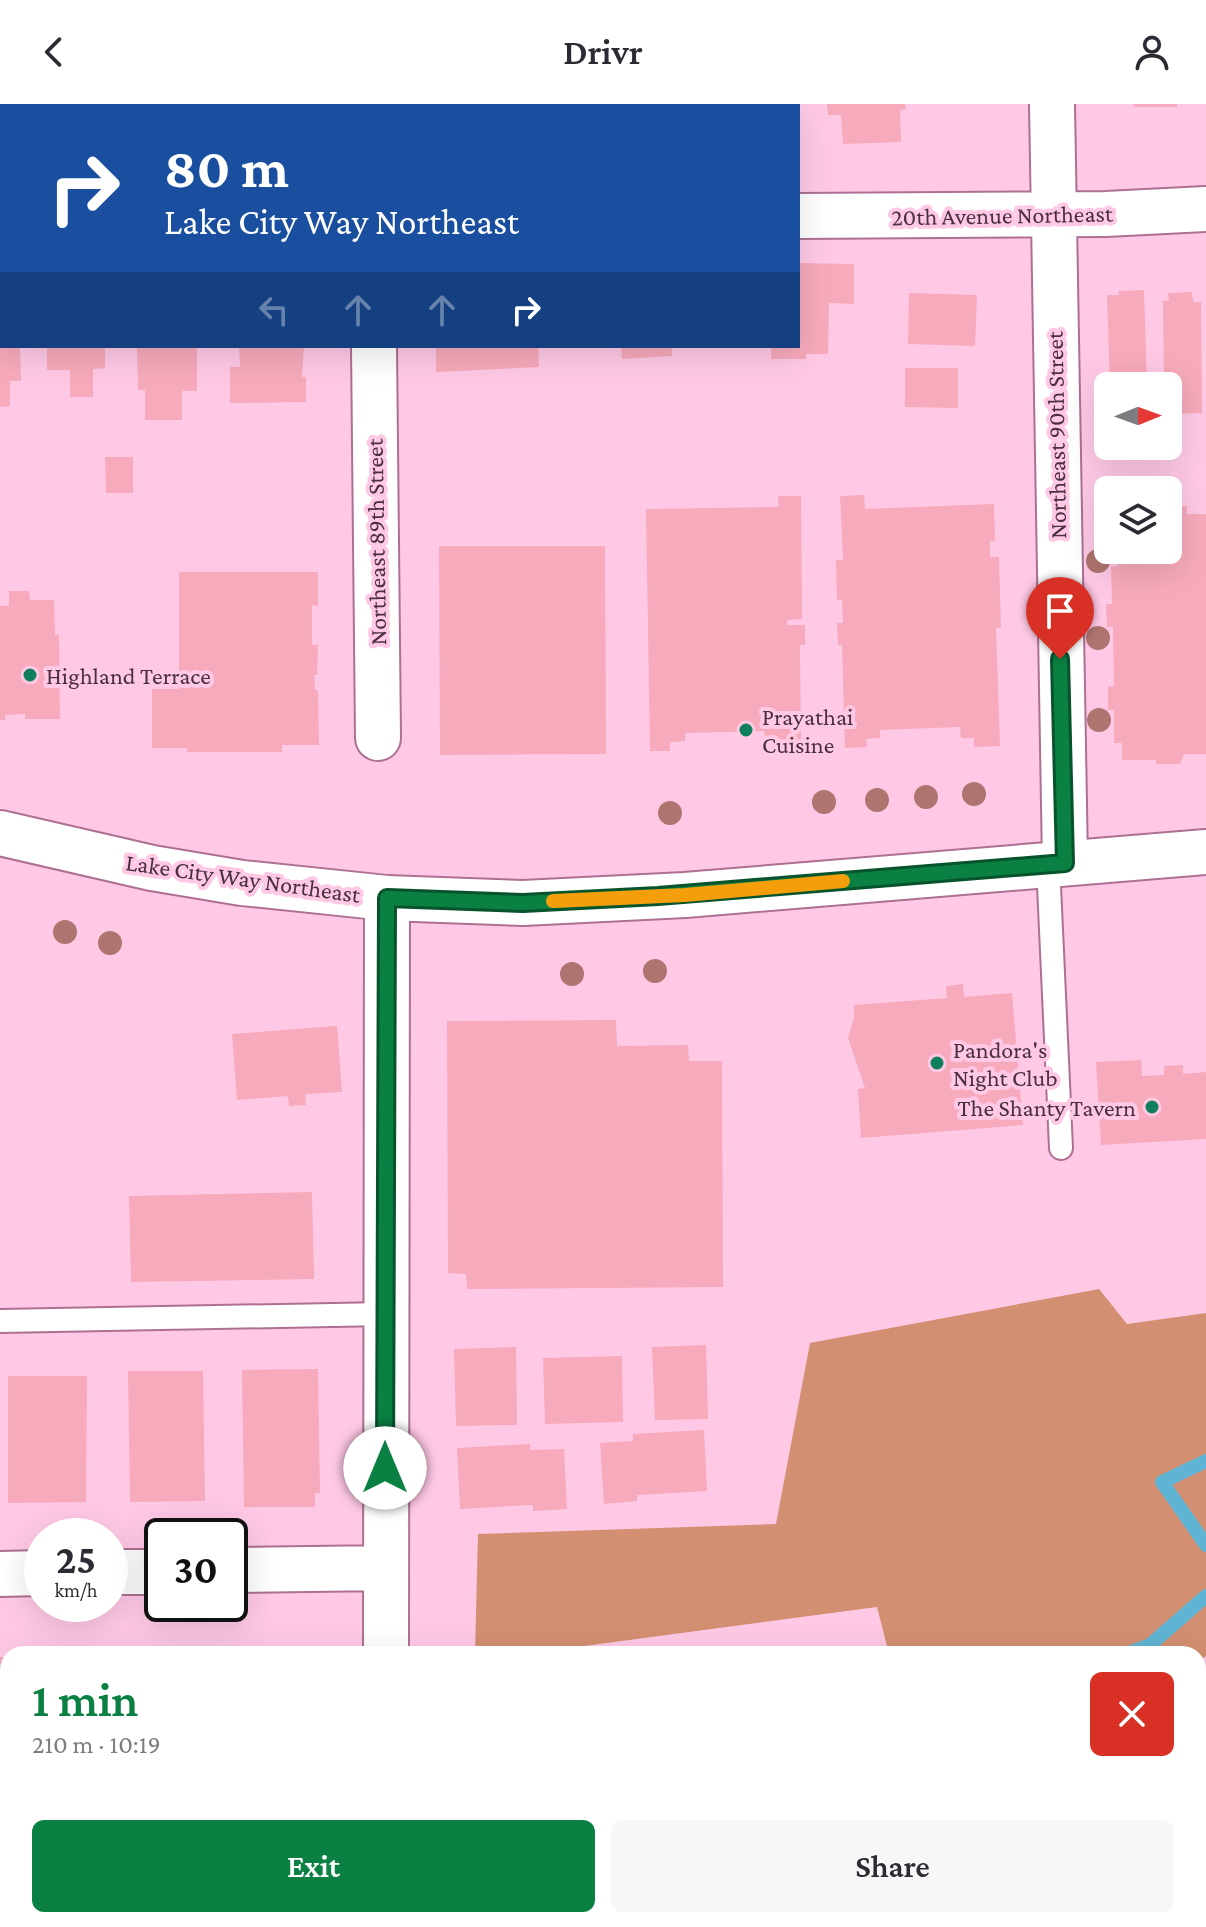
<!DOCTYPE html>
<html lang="en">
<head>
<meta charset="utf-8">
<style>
  body { margin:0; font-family:"Crimson Pro",serif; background:#f7f7f7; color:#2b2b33; height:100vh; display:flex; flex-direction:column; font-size:30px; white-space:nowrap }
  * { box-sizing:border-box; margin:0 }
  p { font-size:26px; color:#7c7c81 }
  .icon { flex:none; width:44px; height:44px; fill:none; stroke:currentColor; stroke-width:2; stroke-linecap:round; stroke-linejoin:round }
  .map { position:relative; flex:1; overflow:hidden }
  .sheet { position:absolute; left:0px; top:1542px; width:1206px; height:282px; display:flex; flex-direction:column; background:#fff; border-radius:24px 24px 0 0; box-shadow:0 8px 32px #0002 }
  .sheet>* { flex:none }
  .guide { position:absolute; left:0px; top:0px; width:800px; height:244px; box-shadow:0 8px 32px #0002; background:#1a4fa0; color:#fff; overflow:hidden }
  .needle { width:52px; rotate:89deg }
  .buttons { position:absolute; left:1094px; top:268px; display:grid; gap:16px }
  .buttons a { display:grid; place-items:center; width:88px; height:88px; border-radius:12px; background:#fff; box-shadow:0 8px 32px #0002; font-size:40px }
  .speed { position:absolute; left:24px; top:1414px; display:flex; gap:16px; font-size:40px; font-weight:700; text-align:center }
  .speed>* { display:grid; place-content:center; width:104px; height:104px; border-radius:50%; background:#fff; box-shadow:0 8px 32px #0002; line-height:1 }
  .speed small { font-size:20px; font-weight:400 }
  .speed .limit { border:4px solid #111; border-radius:12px; background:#fff; color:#111 }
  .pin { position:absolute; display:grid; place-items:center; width:68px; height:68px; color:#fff; margin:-82px -34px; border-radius:50% 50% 50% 0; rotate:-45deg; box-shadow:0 0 8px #0007 }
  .pin .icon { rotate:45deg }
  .me { position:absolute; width:88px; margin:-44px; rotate:0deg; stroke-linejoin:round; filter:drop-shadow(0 0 6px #0008) }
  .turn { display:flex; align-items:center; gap:28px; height:168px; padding:0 32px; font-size:36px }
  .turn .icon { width:104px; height:104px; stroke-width:2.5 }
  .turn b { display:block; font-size:56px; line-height:68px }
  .lanes { display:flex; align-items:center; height:76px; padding:0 32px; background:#0003; justify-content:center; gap:40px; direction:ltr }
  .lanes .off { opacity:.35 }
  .round { display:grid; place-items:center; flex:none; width:84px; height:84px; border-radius:12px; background:#f7f7f7 }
  .headline { display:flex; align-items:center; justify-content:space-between; height:136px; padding:0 32px }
  h1 { font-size:48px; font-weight:600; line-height:60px; color:#0b8043 }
  .primary-button { display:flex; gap:16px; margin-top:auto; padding:16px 32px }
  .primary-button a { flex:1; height:92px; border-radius:12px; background:#0b8043; color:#fff; font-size:32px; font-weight:600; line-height:92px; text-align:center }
  .primary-button a+a { background:#f7f7f7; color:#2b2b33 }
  header { display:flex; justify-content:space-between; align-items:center; height:104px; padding:0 32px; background:#fff; font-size:36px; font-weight:600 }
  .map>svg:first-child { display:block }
  .forest { fill:#d38f71 }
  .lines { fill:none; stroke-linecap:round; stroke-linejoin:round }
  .stream { stroke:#60b4d3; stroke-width:14 }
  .building { fill:#f7aabb }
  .service-casing { stroke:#ad7093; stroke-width:26 }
  .minor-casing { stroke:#ad7093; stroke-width:48 }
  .secondary-casing { stroke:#ad7093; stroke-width:48 }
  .primary-casing { stroke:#ad7093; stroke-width:48 }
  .service { stroke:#fff; stroke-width:22 }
  .minor { stroke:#fff; stroke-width:44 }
  .secondary { stroke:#fff; stroke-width:44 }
  .primary { stroke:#fff; stroke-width:44 }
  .tree { fill:#ae746f }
  .route-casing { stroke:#07532c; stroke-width:20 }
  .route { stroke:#0b8043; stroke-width:14 }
  .slow { stroke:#f59e0b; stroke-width:14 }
  .poi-dot { fill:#0f7f5c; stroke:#ffc9e6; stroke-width:3 }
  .labels { text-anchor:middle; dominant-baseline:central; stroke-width:8; stroke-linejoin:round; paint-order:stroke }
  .street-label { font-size:24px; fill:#4a2f3e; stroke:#ffc9e6 }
  .poi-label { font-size:24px; fill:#4a2f3e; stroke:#ffc9e6; text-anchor:start }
</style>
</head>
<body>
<header><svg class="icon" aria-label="back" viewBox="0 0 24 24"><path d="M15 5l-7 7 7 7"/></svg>Drivr<svg class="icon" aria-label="person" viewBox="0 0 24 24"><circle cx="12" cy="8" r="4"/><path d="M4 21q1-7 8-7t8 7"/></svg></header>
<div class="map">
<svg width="1206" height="1823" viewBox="0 0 1206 1823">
  <rect width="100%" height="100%" fill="#ffc9e6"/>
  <!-- forest -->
  <path class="forest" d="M 1099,1185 L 1127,1220 L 1206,1209 L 1206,1552 L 1198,1558 L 1198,1550 L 889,1550 L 877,1503 L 524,1550 L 475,1550 L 478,1430 L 776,1420 L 810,1239 Z"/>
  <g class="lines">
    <!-- stream -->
    <path class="stream" d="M 1206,1357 L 1162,1378 L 1206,1441
      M 1126,1550 L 1150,1541 L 1206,1492
      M 346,1823 L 351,1816"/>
  </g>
  <!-- building -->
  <path class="building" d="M 827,0 L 905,0 L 906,5 L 900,6 L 901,38 L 843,40 L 841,11 L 828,11 Z
    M 1134,0 L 1177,0 L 1177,3 L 1134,3 Z
    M 800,159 L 854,160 L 854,200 L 829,199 L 828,250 L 806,250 L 806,255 L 771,255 L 771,242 L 798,242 Z
    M 1144,186 L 1147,282 L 1110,282 L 1107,191 L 1119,191 L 1119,187 Z
    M 1192,188 L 1193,198 L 1201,198 L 1202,309 L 1168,310 L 1168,282 L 1164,282 L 1163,197 L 1169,197 L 1168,189 Z
    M 909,189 L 977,191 L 975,242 L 908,240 Z
    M 0,242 L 20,242 L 21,277 L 10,277 L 10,302 L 0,303 Z
    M 47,242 L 105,242 L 105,264 L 93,265 L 93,293 L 70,293 L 70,266 L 47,266 Z
    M 137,242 L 197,242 L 197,287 L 182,287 L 182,316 L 145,316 L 145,286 L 138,286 Z
    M 239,242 L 304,242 L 302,273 L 306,273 L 306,298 L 230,299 L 230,263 L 240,263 Z
    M 436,242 L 538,242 L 539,263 L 436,268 Z
    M 621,242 L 672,242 L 672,252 L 622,255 Z
    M 905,264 L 958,264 L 958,304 L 905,303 Z
    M 105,353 L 133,353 L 133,389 L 106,389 Z
    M 864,391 L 865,405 L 994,400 L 995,437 L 990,437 L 990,453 L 999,453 L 1001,524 L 996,524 L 1000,642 L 974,643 L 974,634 L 961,634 L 960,623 L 880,626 L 880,634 L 866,635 L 867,643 L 845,644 L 842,541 L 838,541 L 837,519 L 843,519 L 842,496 L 837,496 L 836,456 L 843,456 L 840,392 Z
    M 778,392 L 801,392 L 802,515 L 787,516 L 787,521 L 805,521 L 805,541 L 800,541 L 801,644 L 779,645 L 779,636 L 765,636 L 764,627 L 685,629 L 685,637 L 670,638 L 670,647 L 650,647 L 646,405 L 779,403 Z
    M 1168,402 L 1187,402 L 1187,410 L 1206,410 L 1206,650 L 1184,650 L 1180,660 L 1156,660 L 1156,656 L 1122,656 L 1122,639 L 1114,639 L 1114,606 L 1108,606 L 1108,582 L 1114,583 L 1113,523 L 1107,523 L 1106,500 L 1112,500 L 1111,463 L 1118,462 L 1118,446 L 1168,446 Z
    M 439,442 L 605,442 L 606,650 L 440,651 Z
    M 179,468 L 318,468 L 318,502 L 312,501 L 312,541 L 318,541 L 317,571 L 314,571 L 315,586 L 318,586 L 319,641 L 282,641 L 282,648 L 187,648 L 187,644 L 152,644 L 152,585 L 179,585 Z
    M 9,487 L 29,487 L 30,496 L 54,496 L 55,531 L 59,531 L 60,615 L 25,615 L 25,610 L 5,611 L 5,616 L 0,616 L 0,502 L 9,502 Z
    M 963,880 L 964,893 L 1012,889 L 1023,1021 L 861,1034 L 858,985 L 865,984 L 848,934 L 854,914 L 854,901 L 947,894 L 946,882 Z
    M 616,916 L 617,942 L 688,941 L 689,957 L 722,957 L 723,1183 L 467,1185 L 466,1170 L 448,1169 L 447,917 Z
    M 337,922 L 342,988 L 305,990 L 306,1001 L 289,1002 L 288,992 L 237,996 L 232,930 Z
    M 1141,956 L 1142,972 L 1164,971 L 1164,962 L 1183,961 L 1183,970 L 1206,968 L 1206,1035 L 1101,1041 L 1096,958 Z
    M 312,1088 L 314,1175 L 131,1178 L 129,1092 Z
    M 706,1241 L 708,1315 L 655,1316 L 652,1243 Z
    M 516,1243 L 517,1321 L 456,1322 L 454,1245 Z
    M 622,1252 L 623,1318 L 545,1320 L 543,1254 Z
    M 318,1265 L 320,1389 L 315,1389 L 315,1403 L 244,1403 L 242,1266 Z
    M 128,1267 L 203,1267 L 205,1397 L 130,1398 Z
    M 8,1272 L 87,1272 L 86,1398 L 8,1399 Z
    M 704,1326 L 707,1387 L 637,1391 L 637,1397 L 604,1400 L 600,1339 L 633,1337 L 633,1330 Z
    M 530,1340 L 530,1346 L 564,1345 L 567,1405 L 533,1407 L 533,1401 L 460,1405 L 457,1344 Z
    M 0,1553 L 8,1553 L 8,1706 L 0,1706 Z
    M 71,1816 L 170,1816 L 172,1823 L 74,1823 Z
    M 214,1816 L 312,1816 L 311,1823 L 213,1823 Z
    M 477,1816 L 724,1816 L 724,1823 L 478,1823 Z
    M 795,1816 L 861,1816 L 853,1823 L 802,1823 Z"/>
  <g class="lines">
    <defs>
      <path id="service" d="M 1048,760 L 1061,1044
        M 0,1217 L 386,1210"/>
      <path id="minor" d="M 373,0 L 373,2
        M 1052,0 L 1065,759
        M 798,112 L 1106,110 L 1206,105
        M 0,114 L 2,114
        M 374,242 L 378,634
        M 230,1466 L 385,1464
        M 110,1468 L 162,1468
        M 0,1470 L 42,1469
        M 386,1550 L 387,794
        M 391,1816 L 391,1823
        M 1069,1816 L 1069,1823"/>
      <path id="secondary" d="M 1198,1634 L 1206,1627
        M 991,1823 L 999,1816"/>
      <path id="primary" d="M 0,729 L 152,764 L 242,779 L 387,794 L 523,799 L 685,791 L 1206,748"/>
    </defs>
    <!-- service casing -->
    <use href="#service" class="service-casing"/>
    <!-- minor casing -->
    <use href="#minor" class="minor-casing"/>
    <!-- secondary casing -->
    <use href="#secondary" class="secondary-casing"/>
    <!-- primary casing -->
    <use href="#primary" class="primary-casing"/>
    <!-- service -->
    <use href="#service" class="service"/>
    <!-- minor -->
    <use href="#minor" class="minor"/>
    <!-- secondary -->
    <use href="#secondary" class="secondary"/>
    <!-- primary -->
    <use href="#primary" class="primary"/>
  </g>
  <!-- trees -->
  <g class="tree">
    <circle cx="1098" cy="457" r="12"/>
    <circle cx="1098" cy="534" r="12"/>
    <circle cx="1099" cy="616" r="12"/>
    <circle cx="974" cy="690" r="12"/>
    <circle cx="926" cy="693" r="12"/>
    <circle cx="877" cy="696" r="12"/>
    <circle cx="824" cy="698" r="12"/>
    <circle cx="670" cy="709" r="12"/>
    <circle cx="65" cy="828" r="12"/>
    <circle cx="110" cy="839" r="12"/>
    <circle cx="655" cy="867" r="12"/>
    <circle cx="572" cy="870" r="12"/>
  </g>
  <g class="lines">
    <defs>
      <path id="route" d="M 385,1364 L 387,794 L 523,799 L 658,792 L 1065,759 L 1060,555"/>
    </defs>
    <!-- route casing -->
    <use href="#route" class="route-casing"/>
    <!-- route -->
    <use href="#route" class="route"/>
    <!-- slow -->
    <path class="slow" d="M 553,797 L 685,791 L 843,777"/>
  </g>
  <!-- markers -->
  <g class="poi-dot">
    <circle cx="30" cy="571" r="8"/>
    <circle cx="746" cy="626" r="8"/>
    <circle cx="937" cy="959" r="8"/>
    <circle cx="1152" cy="1003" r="8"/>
  </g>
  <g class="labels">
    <!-- street labels -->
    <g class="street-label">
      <text transform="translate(1002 111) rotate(-1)">20th Avenue Northeast</text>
      <text transform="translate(1056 331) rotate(-91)">Northeast 90th Street</text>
      <text transform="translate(376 438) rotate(-91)">Northeast 89th Street</text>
      <text transform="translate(243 774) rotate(8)">Lake City Way Northeast</text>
    </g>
    <!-- poi labels -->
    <g class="poi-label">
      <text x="46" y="571">Highland Terrace</text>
      <text x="762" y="612">Prayathai<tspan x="762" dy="28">Cuisine</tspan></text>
      <text x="953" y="945">Pandora's<tspan x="953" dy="28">Night Club</tspan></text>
      <text x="1136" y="1003" text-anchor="end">The Shanty Tavern</text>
    </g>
  </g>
</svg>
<div class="buttons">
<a><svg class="needle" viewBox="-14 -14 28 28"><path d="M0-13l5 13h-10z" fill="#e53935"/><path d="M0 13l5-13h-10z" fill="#7c7c81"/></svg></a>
<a><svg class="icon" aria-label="layers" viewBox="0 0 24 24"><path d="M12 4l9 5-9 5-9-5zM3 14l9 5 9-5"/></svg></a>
</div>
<div class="speed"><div>25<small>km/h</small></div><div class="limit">30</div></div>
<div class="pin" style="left:1060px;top:555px;background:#d93025"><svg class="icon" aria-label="arrive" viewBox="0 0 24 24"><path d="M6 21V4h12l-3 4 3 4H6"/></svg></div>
<svg class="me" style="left:385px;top:1364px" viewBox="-20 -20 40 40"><circle r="19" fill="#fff"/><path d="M0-13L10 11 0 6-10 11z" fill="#0b8043"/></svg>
<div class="guide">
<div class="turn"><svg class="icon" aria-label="right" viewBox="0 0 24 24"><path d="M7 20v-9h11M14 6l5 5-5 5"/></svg><div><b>80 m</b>Lake City Way Northeast</div></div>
<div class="lanes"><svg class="icon off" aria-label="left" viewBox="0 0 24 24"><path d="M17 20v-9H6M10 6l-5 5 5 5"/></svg><svg class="icon off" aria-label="ahead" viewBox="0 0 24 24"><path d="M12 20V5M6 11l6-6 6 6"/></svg><svg class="icon off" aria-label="ahead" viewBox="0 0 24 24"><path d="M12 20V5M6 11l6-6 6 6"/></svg><svg class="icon" aria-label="right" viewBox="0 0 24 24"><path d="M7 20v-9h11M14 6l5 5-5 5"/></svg></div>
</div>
<section class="sheet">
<div class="headline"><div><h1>1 min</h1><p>210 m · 10:19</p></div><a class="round" style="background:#d93025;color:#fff"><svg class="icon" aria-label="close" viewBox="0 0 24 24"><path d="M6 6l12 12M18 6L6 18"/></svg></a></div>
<div class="primary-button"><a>Exit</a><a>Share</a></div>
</section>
</div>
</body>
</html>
